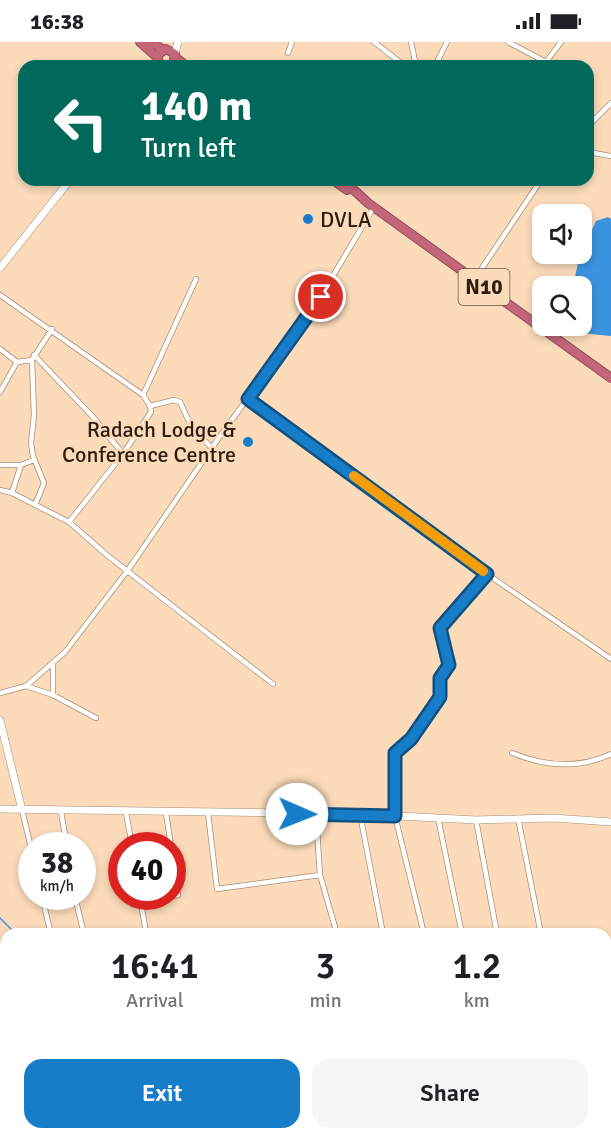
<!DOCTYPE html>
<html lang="en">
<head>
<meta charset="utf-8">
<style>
  body { margin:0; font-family:Signika,sans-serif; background:#f6f6f6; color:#202124; height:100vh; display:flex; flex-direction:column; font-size:22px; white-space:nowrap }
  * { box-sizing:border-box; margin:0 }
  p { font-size:20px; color:#757577 }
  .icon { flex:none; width:33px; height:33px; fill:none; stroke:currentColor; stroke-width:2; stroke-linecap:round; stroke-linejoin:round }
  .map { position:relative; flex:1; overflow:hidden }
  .details { position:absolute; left:0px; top:886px; width:612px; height:212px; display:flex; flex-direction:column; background:#fff; border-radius:18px 18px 0 0; box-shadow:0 3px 9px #0003 }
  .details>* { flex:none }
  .top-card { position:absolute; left:18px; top:18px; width:576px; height:126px; border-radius:18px; box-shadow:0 3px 9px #0003; background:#00695c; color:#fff; overflow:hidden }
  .fabs { position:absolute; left:532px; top:162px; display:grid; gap:12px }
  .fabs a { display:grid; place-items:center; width:60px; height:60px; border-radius:12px; background:#fff; box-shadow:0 3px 9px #0003; font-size:30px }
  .speed { position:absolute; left:18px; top:790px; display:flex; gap:12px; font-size:30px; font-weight:700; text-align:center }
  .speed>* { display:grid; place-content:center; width:78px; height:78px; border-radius:50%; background:#fff; box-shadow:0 3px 9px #0003; line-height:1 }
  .speed small { font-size:15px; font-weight:400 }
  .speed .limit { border:9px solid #d22; background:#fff; color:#111 }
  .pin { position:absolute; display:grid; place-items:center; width:51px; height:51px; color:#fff; margin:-26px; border:3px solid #fff; border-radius:50%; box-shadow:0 2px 6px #0007 }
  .me { position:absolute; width:66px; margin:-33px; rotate:91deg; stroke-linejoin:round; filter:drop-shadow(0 0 4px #0008) }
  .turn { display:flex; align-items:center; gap:21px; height:126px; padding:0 24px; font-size:27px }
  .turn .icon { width:78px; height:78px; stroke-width:2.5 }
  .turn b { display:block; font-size:42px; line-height:51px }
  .eta { display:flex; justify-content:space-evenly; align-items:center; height:102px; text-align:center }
  .eta b { font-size:36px; font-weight:600; line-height:42px }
  .action { display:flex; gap:12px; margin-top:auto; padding:12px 24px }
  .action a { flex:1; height:69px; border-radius:18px; background:#187dc8; color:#fff; font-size:24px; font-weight:600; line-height:69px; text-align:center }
  .action a+a { background:#f6f6f6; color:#202124 }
  .status { display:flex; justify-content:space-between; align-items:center; height:42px; padding:0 30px; background:#fff; direction:ltr }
  .status svg { height:16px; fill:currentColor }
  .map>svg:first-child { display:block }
  .water { fill:#3b94df }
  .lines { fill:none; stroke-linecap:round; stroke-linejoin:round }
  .stream { stroke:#3b94df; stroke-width:1.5 }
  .street-casing { stroke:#ab8d6e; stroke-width:6 }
  .secondary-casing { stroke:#ab8d6e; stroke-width:8 }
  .highway-casing { stroke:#8e4d56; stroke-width:10 }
  .street { stroke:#fff; stroke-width:4.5 }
  .secondary { stroke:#fff; stroke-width:7 }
  .highway { stroke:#c4667a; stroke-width:8 }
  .route-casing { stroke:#105182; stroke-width:15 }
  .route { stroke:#187dc8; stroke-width:10 }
  .slow { stroke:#f59e0b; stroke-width:10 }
  .poi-dot { fill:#187dc8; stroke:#fbdbba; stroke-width:2 }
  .labels { text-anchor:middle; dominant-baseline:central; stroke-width:5; stroke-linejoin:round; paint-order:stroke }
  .shield { fill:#fbdbba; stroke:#695744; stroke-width:1.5 }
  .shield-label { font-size:21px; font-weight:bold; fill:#2b1f12 }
  .poi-label { font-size:22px; fill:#2b1f12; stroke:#fbdbba; text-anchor:start }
</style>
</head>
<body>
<div class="status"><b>16:38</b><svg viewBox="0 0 49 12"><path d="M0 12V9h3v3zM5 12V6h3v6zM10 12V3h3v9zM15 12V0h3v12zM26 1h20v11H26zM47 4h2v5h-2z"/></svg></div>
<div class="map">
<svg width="611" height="1097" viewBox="0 0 611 1097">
  <rect width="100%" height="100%" fill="#fbdbba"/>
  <!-- water -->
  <path class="water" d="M 608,175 L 611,177 L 611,294 L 580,291 L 574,284 L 582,284 L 582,244 L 573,244 L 580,212 L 582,212 L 582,199 L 590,192 L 596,179 Z"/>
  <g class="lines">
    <!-- stream -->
    <path class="stream" d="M 0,876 L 16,892
      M 194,1092 L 195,1097"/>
    <defs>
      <path id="street" d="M 374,0 L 405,24
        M 411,0 L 416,24
        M 508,0 L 546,20
        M 288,11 L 292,0
        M 435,24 L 447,0
        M 543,24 L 561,0
        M 588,84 L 611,61
        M 588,110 L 611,114
        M 474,238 L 541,138
        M 0,253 L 143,353 L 150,364 L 151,370 L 123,412 L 69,480
        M 0,307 L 17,320 L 32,318 L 52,287
        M 34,313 L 93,375 L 123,412
        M 32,318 L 34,373 L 31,401 L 33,414 L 44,441 L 35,463
        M 0,350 L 17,320
        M 143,353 L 196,237
        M 248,357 L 487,532 L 611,617
        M 150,364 L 174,358 L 180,360 L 192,386 L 212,406
        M 0,423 L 21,423 L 34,418
        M 0,448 L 12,451 L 69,480 L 108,514 L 273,642
        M 12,451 L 21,423
        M 53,622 L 53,653
        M 26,644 L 53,653 L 96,676
        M 0,651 L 26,644 L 65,610 L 128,528 L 220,394 L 312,269 L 374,165
        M 512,711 C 544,724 579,727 611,712
        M 22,768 L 32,810
        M 61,770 L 67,804
        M 126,770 L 132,804
        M 166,771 L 171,804
        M 208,771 L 217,847 L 320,833
        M 316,772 L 320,833 L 337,892
        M 360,772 L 383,892
        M 438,776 L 462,892
        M 518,776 L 541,892
        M 476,778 L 497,892
        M 42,855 L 51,892
        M 75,855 L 84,892
        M 140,855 L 146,891
        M 141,860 L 178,853 L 172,811
        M 137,892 L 166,889 L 180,892
        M 424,892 L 395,774 L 395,711 L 411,697 L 440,655 L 440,636 L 449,623 L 441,591 L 442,582 L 487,532
        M 0,995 L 6,994
        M 0,1051 L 6,1061
        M 606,1062 L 611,1061
        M 54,1092 L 54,1097
        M 114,1092 L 115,1097
        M 150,1092 L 151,1097
        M 246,1092 L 247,1097
        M 381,1092 L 382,1097
        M 437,1092 L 442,1097 L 466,1092
        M 516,1092 L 516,1097
        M 562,1092 L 564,1097"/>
      <path id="secondary" d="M 175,12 L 178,0
        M 0,226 L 70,138
        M 0,678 L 22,768
        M 0,767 L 360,772 L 476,778 L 553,776 L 611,780"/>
      <path id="highway" d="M 140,0 L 157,15
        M 151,0 L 162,7
        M 176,16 L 187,24
        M 160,24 L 157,13 L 166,7 L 175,12 L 173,24
        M 333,138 L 347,148
        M 343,138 L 368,161 L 611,336"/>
    </defs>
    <!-- street casing -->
    <use href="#street" class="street-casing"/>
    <!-- secondary casing -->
    <use href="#secondary" class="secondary-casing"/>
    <!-- highway casing -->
    <use href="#highway" class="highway-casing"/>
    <!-- street -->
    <use href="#street" class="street"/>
    <!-- secondary -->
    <use href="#secondary" class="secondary"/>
    <!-- highway -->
    <use href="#highway" class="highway"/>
  </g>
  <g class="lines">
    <defs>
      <path id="route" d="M 297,772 L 395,774 L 395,711 L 411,697 L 440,655 L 440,636 L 449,623 L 440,586 L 487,532 L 248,357 L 321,255"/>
    </defs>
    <!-- route casing -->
    <use href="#route" class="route-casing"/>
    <!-- route -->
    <use href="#route" class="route"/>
    <!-- slow -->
    <path class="slow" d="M 354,434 L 483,529"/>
  </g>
  <!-- markers -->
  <g class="poi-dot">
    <circle cx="308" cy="177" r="6"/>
    <circle cx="248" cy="400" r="6"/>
  </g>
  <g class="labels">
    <!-- shield labels -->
    <rect class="shield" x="458.5" y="227" width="51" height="36" rx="4.5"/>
    <g class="shield-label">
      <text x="484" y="245">N10</text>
    </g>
    <!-- poi labels -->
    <g class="poi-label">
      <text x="320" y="177">DVLA</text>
      <text x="236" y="387" text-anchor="end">Radach Lodge &amp;<tspan x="236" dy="25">Conference Centre</tspan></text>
    </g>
  </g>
</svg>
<div class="fabs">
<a><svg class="icon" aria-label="sound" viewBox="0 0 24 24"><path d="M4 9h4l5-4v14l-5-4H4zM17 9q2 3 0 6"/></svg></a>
<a><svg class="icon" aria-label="search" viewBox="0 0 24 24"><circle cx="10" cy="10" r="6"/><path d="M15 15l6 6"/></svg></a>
</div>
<div class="speed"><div>38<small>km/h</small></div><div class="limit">40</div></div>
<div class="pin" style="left:321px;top:255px;background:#d93025"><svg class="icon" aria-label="arrive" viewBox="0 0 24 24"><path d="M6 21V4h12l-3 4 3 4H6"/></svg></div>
<svg class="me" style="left:297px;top:772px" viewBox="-20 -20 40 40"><circle r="19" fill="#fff"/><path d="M0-13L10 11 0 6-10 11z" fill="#187dc8"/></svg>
<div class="top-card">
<div class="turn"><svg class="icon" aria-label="left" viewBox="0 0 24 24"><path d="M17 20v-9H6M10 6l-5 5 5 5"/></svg><div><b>140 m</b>Turn left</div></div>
</div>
<section class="details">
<div class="eta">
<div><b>16:41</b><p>Arrival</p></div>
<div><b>3</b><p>min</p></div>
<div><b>1.2</b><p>km</p></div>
</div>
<div class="action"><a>Exit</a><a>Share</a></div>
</section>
</div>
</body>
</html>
